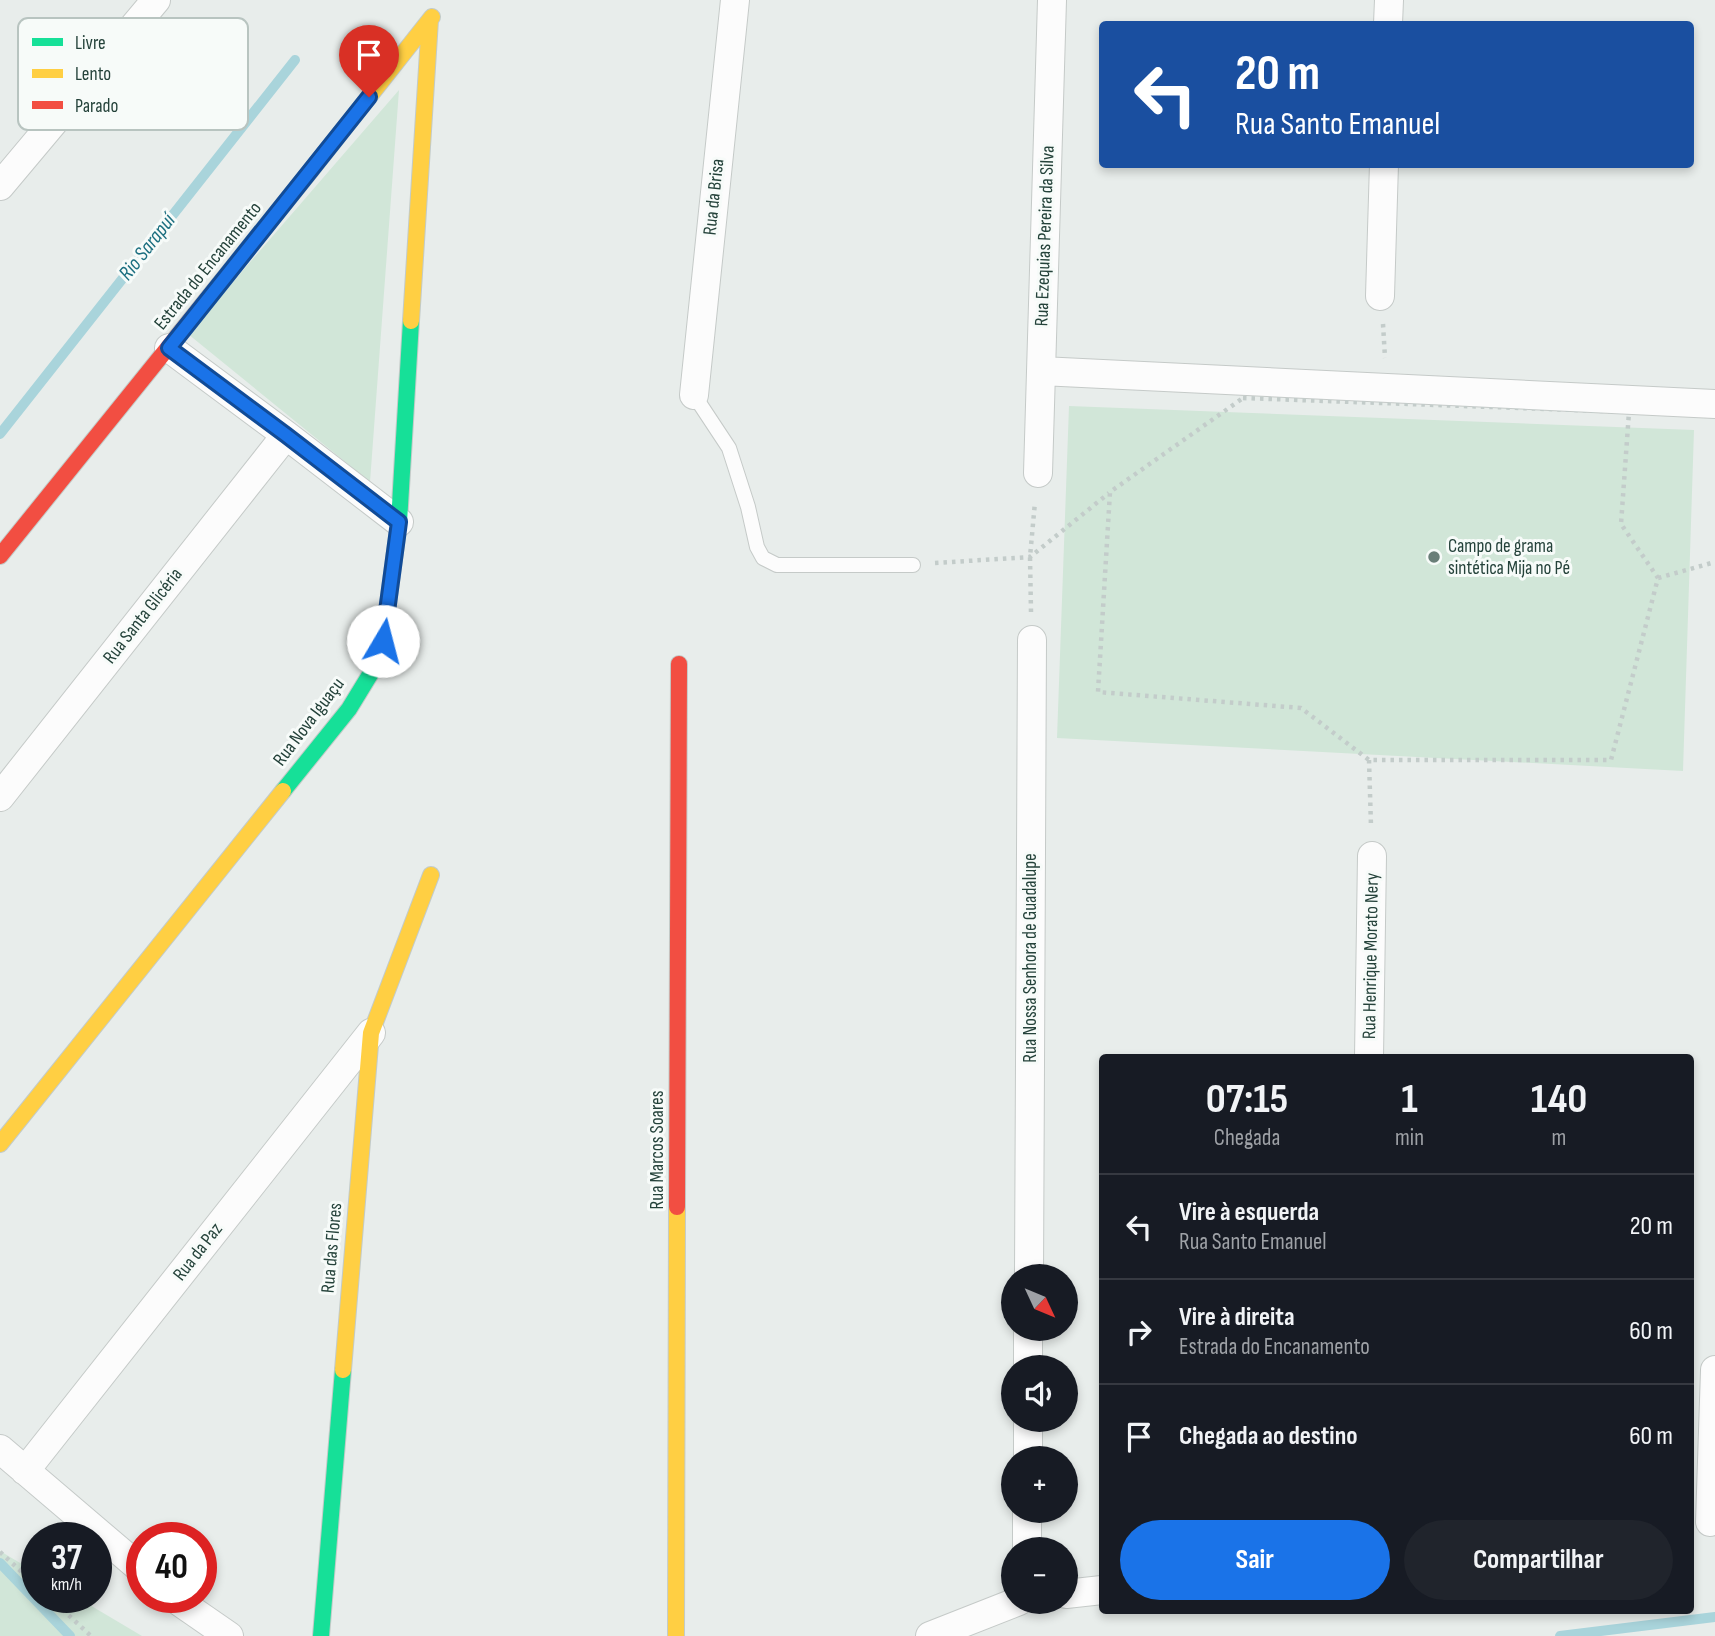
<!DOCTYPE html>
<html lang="pt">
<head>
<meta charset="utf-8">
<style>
  body { margin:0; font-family:"Sofia Sans Condensed",sans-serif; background:#20242c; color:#f1f3f6; height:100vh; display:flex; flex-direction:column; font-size:26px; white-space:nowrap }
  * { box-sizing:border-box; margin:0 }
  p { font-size:23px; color:#9ea1a6 }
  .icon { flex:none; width:38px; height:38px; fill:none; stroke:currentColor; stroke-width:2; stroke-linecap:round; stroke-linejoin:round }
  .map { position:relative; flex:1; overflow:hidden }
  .sheet { position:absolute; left:1099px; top:1054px; width:595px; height:560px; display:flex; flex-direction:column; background:#171b24; border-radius:7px; box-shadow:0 4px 10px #0003 }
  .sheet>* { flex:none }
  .guide { position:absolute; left:1099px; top:21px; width:595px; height:147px; border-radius:7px; box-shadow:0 4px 10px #0003; background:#1a4fa0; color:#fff; overflow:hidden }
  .needle { width:46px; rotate:134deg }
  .controls { position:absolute; left:1001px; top:1264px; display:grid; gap:14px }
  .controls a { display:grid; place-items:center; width:77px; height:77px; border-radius:50%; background:#171b24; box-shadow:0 4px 10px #0003; font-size:35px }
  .speed { position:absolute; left:21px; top:1522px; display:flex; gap:14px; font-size:35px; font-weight:700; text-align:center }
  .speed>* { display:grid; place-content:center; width:91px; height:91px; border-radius:50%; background:#171b24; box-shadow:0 4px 10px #0003; line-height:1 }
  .speed small { font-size:18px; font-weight:400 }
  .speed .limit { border:10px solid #d22; background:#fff; color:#111 }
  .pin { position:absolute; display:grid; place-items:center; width:60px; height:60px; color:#fff; margin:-72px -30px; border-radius:50% 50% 50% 0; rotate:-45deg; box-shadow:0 0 7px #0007 }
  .pin .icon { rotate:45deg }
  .me { position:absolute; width:77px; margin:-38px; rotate:8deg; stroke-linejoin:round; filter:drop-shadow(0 0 5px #0008) }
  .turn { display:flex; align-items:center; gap:24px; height:147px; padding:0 21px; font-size:32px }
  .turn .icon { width:91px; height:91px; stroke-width:2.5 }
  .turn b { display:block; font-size:49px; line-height:60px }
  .eta { display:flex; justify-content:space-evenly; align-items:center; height:119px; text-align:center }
  .eta b { font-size:42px; font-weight:700; line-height:49px }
  .cta { display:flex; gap:14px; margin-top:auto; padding:14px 21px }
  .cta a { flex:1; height:80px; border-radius:42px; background:#1a73e8; color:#fff; font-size:28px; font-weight:700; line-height:80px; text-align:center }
  .cta a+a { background:#20242c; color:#f1f3f6 }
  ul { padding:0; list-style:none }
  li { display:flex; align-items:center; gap:21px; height:105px; padding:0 21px; border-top:2px solid #363941 }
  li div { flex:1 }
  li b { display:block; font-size:26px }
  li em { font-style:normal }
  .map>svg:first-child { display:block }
  .green { fill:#d1e6d8 }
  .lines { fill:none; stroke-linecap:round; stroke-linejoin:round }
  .stream { stroke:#a9d4db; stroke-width:10 }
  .lane-casing { stroke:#c5cac8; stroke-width:16 }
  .street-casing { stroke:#c5cac8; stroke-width:30 }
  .fast-casing { stroke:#c3cbc8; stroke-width:18 }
  .slow-casing { stroke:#c3cbc8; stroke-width:18 }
  .jam-casing { stroke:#c3cbc8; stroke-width:18 }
  .path { stroke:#c3ccca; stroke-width:4.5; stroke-dasharray:3.5 5; stroke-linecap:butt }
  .lane { stroke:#fcfcfc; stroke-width:14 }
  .street { stroke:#fcfcfc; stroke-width:28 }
  .fast { stroke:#16e098; stroke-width:16 }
  .slow { stroke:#ffcf43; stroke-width:16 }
  .jam { stroke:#f24e42; stroke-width:16 }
  .route-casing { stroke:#114b97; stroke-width:18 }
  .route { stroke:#1a73e8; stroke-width:12 }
  .poi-dot { fill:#697e78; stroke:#f7fbf9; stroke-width:2.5 }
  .labels { text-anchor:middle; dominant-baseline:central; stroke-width:6; stroke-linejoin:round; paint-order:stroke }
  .street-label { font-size:19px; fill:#24423a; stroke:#f7fbf9 }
  .poi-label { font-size:19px; fill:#24423a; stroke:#f7fbf9; text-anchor:start }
  .water-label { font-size:21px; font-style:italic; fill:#1c6f80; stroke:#f7fbf9 }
  .key { fill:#f7fbf9; stroke:#b8c4c0; stroke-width:2 }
  .key-label { font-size:19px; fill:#24423a }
</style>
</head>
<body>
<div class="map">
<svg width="1715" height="1636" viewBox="0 0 1715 1636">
  <rect width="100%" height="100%" fill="#e8edeb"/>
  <!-- green -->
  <path class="green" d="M 399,90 L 370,482 L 188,334 Z
    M 1069,406 L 1694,430 L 1683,771 L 1057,738 Z
    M 0,1551 L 37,1573 L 37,1598 L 78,1598 L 142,1636 L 0,1636 Z"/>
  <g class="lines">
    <!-- stream -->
    <path class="stream" d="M 0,434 L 295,60
      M 0,1563 L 70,1636
      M 1560,1636 L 1715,1617"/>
    <defs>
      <path id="lane" d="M 694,395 L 729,448 L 748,507 L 757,547 L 763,558 L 777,565 L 913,565"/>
      <path id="street" d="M 1388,24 L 1389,0
        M 0,186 L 156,0
        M 1380,296 L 1384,164
        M 169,348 L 286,435 L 399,522
        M 1041,371 L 1715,404
        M 694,395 L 735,0
        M 1038,473 L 1052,0
        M 0,797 L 286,435
        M 1369,1057 L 1372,856
        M 1029,1276 L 1032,640
        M 1028,1367 L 1028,1328
        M 0,1449 L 142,1570
        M 1028,1458 L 1028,1419
        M 25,1471 L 371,1033
        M 1710,1522 L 1715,1370
        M 1027,1549 L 1027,1510
        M 1066,1594 L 1102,1590
        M 174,1598 L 229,1636
        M 930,1636 L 1019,1601"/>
      <path id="fast" d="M 283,791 L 349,709 L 371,673 L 383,641 L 399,522 L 411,321
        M 321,1636 L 343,1370"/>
      <path id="slow" d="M 312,169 L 432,17
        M 411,321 L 430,20
        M 0,1144 L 283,791
        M 343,1370 L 371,1033 L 431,875
        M 676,1636 L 677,1207"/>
      <path id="jam" d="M 0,556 L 312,169
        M 677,1207 L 679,664"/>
    </defs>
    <!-- lane casing -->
    <use href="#lane" class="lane-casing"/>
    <!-- street casing -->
    <use href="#street" class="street-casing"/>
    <!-- fast casing -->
    <use href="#fast" class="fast-casing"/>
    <!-- slow casing -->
    <use href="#slow" class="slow-casing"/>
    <!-- jam casing -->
    <use href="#jam" class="jam-casing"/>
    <!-- path -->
    <path class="path" d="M 1383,324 L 1385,358
      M 1243,398 L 1629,412 L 1621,524 L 1658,578 L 1611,760 L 1369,760 L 1301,708 L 1098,692 L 1110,492 Z
      M 935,563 L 1030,557 L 1109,493
      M 1658,578 L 1715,562
      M 1031,612 L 1030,557 L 1035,502
      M 1369,760 L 1371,826
      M 0,1552 L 37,1586
      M 50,1598 L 91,1636"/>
    <!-- lane -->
    <use href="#lane" class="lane"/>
    <!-- street -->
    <use href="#street" class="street"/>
    <!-- fast -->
    <use href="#fast" class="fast"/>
    <!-- slow -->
    <use href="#slow" class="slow"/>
    <!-- jam -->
    <use href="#jam" class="jam"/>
  </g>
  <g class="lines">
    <defs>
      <path id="route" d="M 369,97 L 169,348 L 286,435 L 399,522 L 383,641"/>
    </defs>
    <!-- route casing -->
    <use href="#route" class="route-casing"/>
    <!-- route -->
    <use href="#route" class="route"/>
  </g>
  <!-- markers -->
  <circle class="poi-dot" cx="1434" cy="557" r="7"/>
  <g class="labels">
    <!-- street labels -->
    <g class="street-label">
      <text transform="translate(714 197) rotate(-84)">Rua da Brisa</text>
      <text transform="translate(1045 236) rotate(-88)">Rua Ezequias Pereira da Silva</text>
      <text transform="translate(208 266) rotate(-51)">Estrada do Encanamento</text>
      <text transform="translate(143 616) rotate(-52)">Rua Santa Glicéria</text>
      <text transform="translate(309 722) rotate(-53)">Rua Nova Iguaçu</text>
      <text transform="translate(1371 956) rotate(-89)">Rua Henrique Morato Nery</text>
      <text transform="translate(1030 958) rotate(-90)">Rua Nossa Senhora de Guadalupe</text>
      <text transform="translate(657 1150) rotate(-90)">Rua Marcos Soares</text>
      <text transform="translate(332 1248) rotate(-85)">Rua das Flores</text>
      <text transform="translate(198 1252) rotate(-52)">Rua da Paz</text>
    </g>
    <!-- poi labels -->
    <g class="poi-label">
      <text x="1448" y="546">Campo de grama<tspan x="1448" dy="22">sintética Mija no Pé</tspan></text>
    </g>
    <!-- water labels -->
    <g class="water-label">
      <text transform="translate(147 247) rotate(-52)">Rio Sarapuí</text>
    </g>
  </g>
  <!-- legend -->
  <rect x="18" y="18" width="230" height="112" rx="10" class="key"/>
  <rect x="32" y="38" width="31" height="8" fill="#16e098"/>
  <rect x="32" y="69" width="31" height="9" fill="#ffcf43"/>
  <rect x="32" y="101" width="31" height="8" fill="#f24e42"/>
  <g class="key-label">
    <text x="75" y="49">Livre</text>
    <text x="75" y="80">Lento</text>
    <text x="75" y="112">Parado</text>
  </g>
</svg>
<div class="controls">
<a><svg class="needle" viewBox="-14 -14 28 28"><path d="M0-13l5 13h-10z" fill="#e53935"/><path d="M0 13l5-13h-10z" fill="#9ea1a6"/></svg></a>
<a><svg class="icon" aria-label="sound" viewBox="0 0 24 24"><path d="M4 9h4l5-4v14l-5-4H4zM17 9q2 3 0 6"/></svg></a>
<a>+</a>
<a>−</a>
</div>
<div class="speed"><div>37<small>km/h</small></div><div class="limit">40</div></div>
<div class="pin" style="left:369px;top:97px;background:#d93025"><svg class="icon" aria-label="arrive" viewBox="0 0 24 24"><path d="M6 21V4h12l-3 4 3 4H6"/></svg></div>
<svg class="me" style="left:383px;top:641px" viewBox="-20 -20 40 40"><circle r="19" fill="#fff"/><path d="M0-13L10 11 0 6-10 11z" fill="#1a73e8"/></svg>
<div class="guide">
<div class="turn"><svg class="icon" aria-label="left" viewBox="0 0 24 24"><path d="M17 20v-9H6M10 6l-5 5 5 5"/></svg><div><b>20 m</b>Rua Santo Emanuel</div></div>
</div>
<section class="sheet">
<div class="eta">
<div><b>07:15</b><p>Chegada</p></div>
<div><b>1</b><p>min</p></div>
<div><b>140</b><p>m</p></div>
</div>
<ul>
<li><svg class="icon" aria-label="left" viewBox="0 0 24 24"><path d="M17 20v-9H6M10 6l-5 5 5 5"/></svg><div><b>Vire à esquerda</b><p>Rua Santo Emanuel</p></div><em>20 m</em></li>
<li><svg class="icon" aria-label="right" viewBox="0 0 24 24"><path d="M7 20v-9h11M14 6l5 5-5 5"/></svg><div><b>Vire à direita</b><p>Estrada do Encanamento</p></div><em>60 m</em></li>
<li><svg class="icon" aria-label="arrive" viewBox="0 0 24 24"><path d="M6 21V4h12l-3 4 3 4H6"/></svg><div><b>Chegada ao destino</b></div><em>60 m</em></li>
</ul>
<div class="cta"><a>Sair</a><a>Compartilhar</a></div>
</section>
</div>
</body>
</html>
